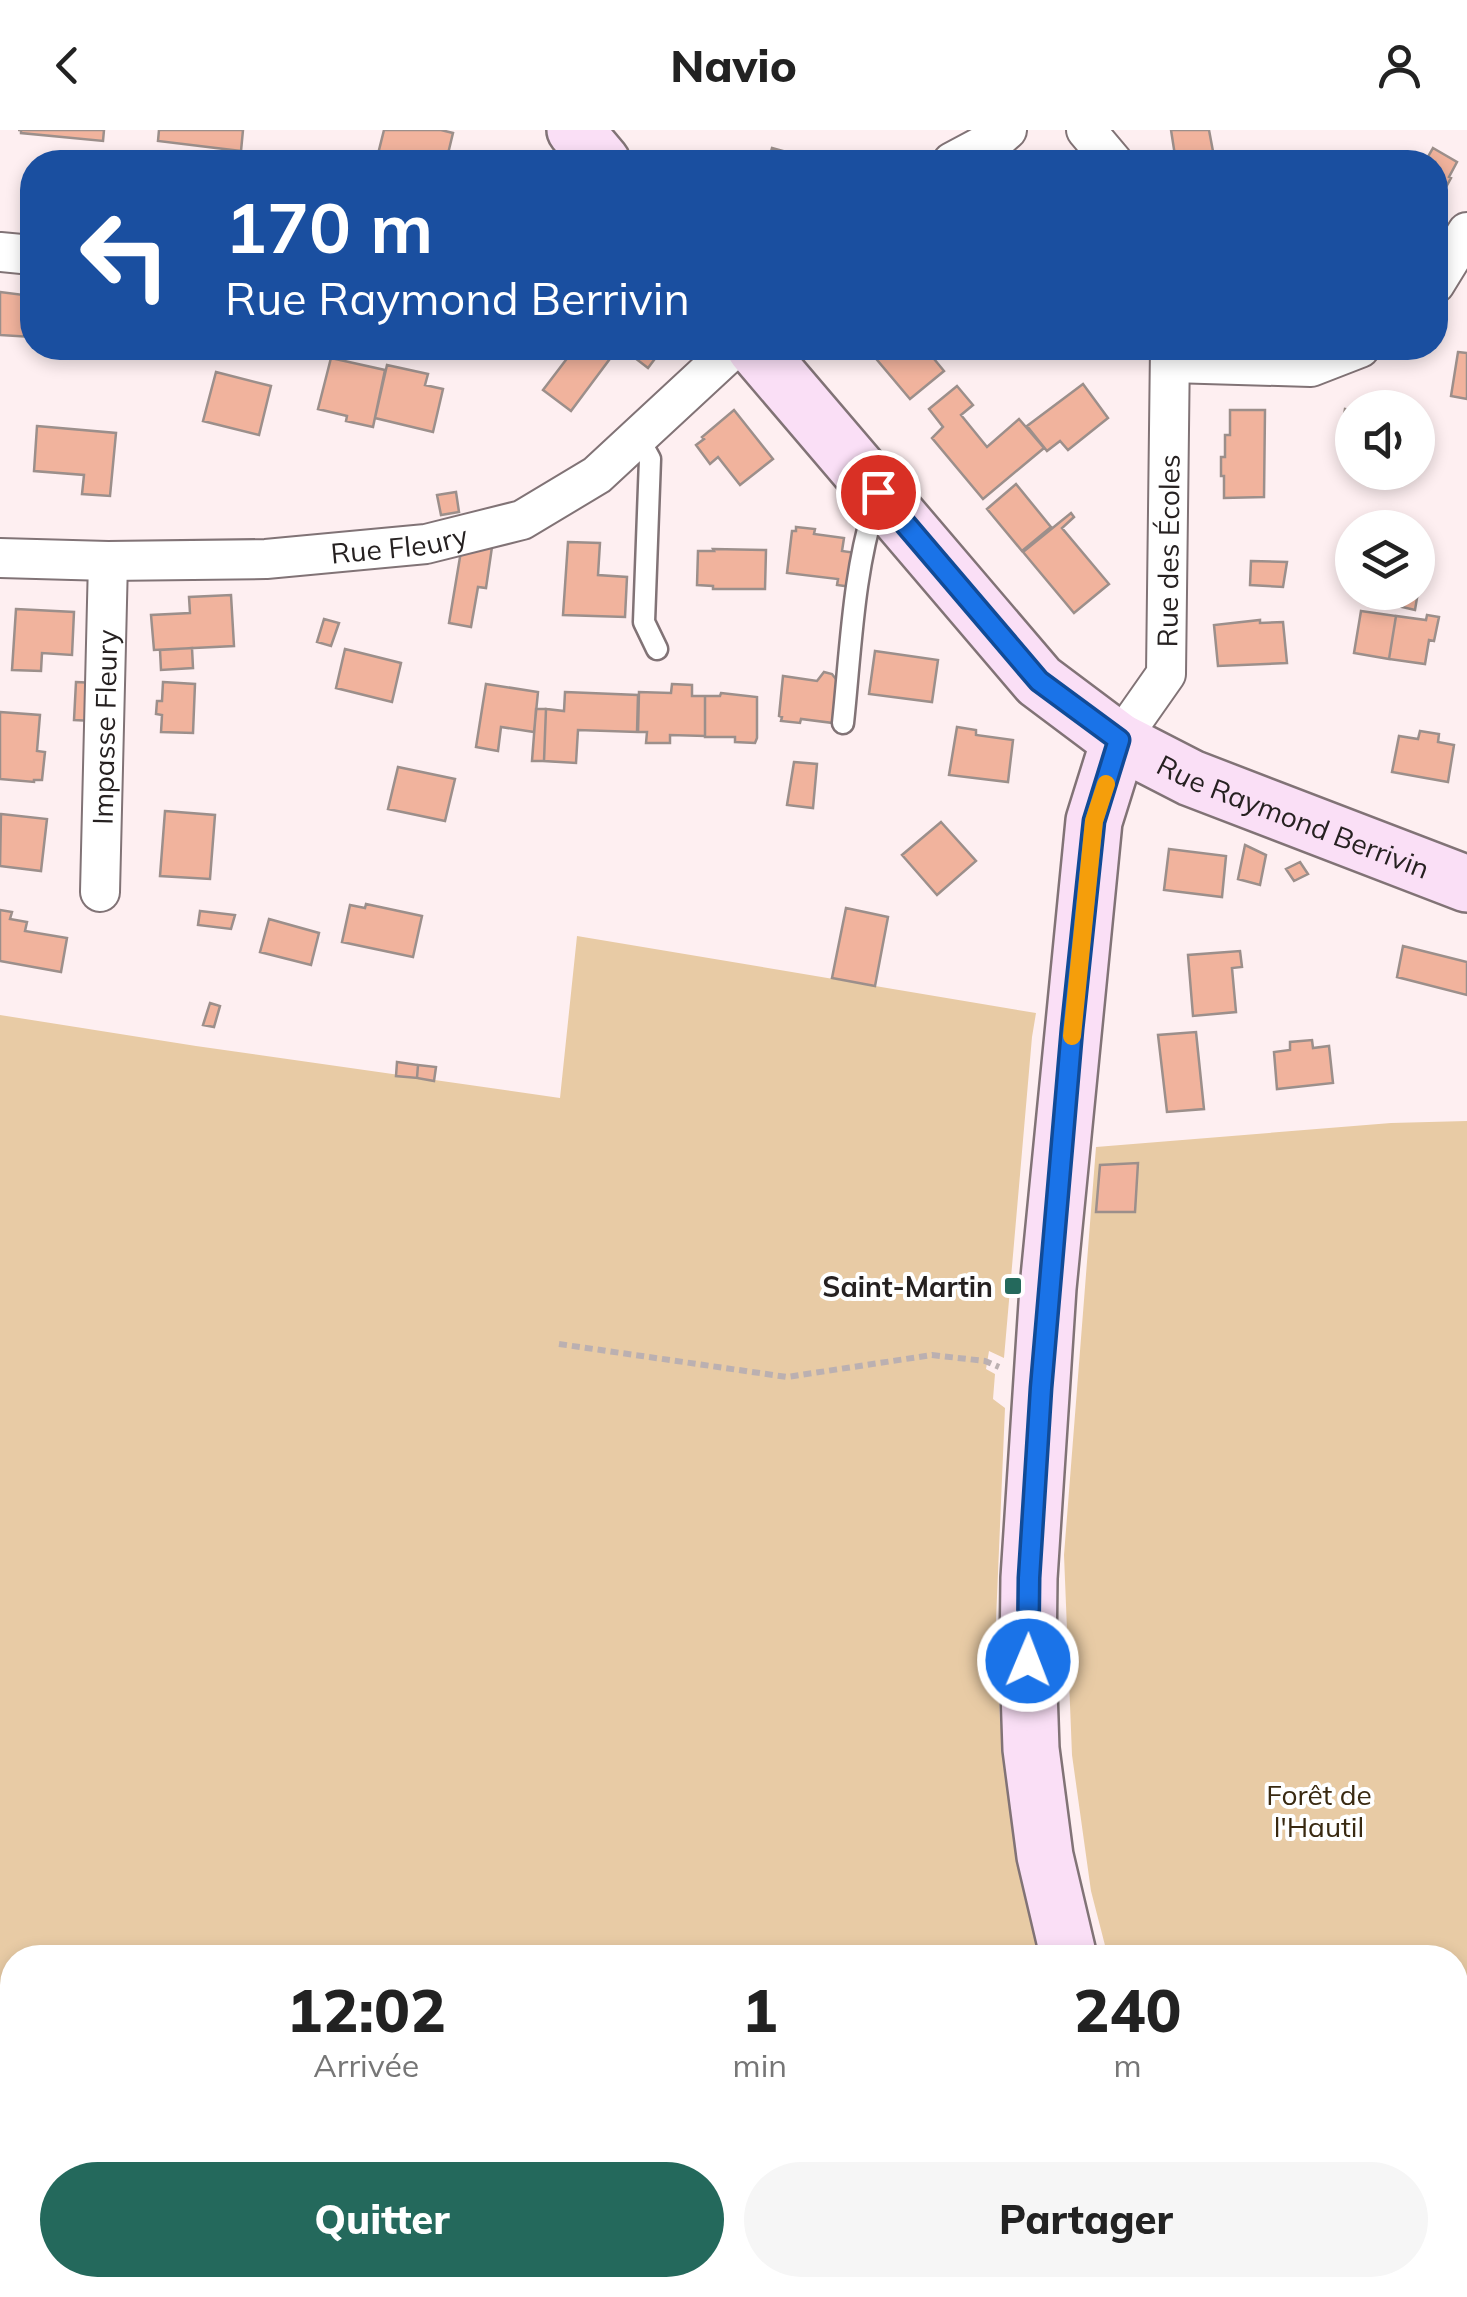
<!DOCTYPE html>
<html lang="fr">
<head>
<meta charset="utf-8">
<style>
  body { margin:0; font-family:Mulish,sans-serif; background:#f6f6f6; color:#222; height:100vh; display:flex; flex-direction:column; font-size:38px; white-space:nowrap }
  * { box-sizing:border-box; margin:0 }
  p { font-size:32px; color:#767676 }
  .icon { flex:none; width:55px; height:55px; fill:none; stroke:currentColor; stroke-width:2; stroke-linecap:round; stroke-linejoin:round }
  .map { position:relative; flex:1; overflow:hidden }
  .details { position:absolute; left:0px; top:1815px; width:1468px; height:352px; display:flex; flex-direction:column; background:#fff; border-radius:40px 40px 0 0; box-shadow:0 5px 15px #0003 }
  .details>* { flex:none }
  .banner { position:absolute; left:20px; top:20px; width:1428px; height:210px; border-radius:40px; box-shadow:0 5px 15px #0003; background:#1a4fa0; color:#fff; overflow:hidden }
  .fabs { position:absolute; left:1335px; top:260px; display:grid; gap:20px }
  .fabs a { display:grid; place-items:center; width:100px; height:100px; border-radius:50%; background:#fff; box-shadow:0 5px 15px #0003; font-size:50px }
  .pin { position:absolute; display:grid; place-items:center; width:85px; height:85px; color:#fff; margin:-42px; border:5px solid #fff; border-radius:50%; box-shadow:0 2px 10px #0007 }
  .me { position:absolute; width:110px; margin:-55px; rotate:1deg; stroke-linejoin:round; filter:drop-shadow(0 0 8px #0008) }
  .turn { display:flex; align-items:center; gap:35px; height:210px; padding:0 40px; font-size:45px }
  .turn .icon { width:130px; height:130px; stroke-width:2.5 }
  .turn b { display:block; font-size:70px; line-height:85px }
  .eta { display:flex; justify-content:space-evenly; align-items:center; height:170px; text-align:center }
  .eta b { font-size:60px; font-weight:800; line-height:70px }
  .button { display:flex; gap:20px; margin-top:auto; padding:20px 40px }
  .button a { flex:1; height:115px; border-radius:60px; background:#24695c; color:#fff; font-size:40px; font-weight:800; line-height:115px; text-align:center }
  .button a+a { background:#f6f6f6; color:#222 }
  header { display:flex; justify-content:space-between; align-items:center; height:130px; padding:0 40px; background:#fff; font-size:45px; font-weight:800 }
  .map>svg:first-child { display:block }
  .green { fill:#e8cba5 }
  .building { fill:#f1b39d; stroke:#9c8f8b; stroke-width:2.5 }
  .lines { fill:none; stroke-linecap:round; stroke-linejoin:round }
  .lane-casing { stroke:#817376; stroke-width:25 }
  .street-casing { stroke:#817376; stroke-width:42 }
  .secondary-casing { stroke:#817376; stroke-width:60 }
  .path { stroke:#bbb0b1; stroke-width:6; stroke-dasharray:8 5; stroke-linecap:butt }
  .lane { stroke:#fff; stroke-width:20 }
  .street { stroke:#fff; stroke-width:38 }
  .secondary { stroke:#fadff6; stroke-width:55 }
  .route-casing { stroke:#114b97; stroke-width:25 }
  .route { stroke:#1a73e8; stroke-width:18 }
  .slow { stroke:#f59e0b; stroke-width:18 }
  .poi-dot { fill:#24695c; stroke:#fff; stroke-width:4 }
  .labels { text-anchor:middle; dominant-baseline:central; stroke-width:8; stroke-linejoin:round; paint-order:stroke }
  .street-label { font-size:28px; fill:#262121; stroke:#fff }
  .poi-label { font-size:28px; font-weight:bold; fill:#262121; stroke:#fff; text-anchor:end }
  .park-label { font-size:28px; fill:#392911; stroke:#fff }
</style>
</head>
<body>
<header><svg class="icon" aria-label="back" viewBox="0 0 24 24"><path d="M15 5l-7 7 7 7"/></svg>Navio<svg class="icon" aria-label="person" viewBox="0 0 24 24"><circle cx="12" cy="8" r="4"/><path d="M4 21q1-7 8-7t8 7"/></svg></header>
<div class="map">
<svg width="1467" height="2167" viewBox="0 0 1467 2167">
  <rect width="100%" height="100%" fill="#feeff1"/>
  <!-- green -->
  <path class="green" d="M 577,806 L 1036,883 L 1032,907 L 1004,1228 L 989,1221 L 986,1239 L 995,1244 L 993,1269 L 1005,1278 L 996,1490 L 1000,1591 L 1016,1700 L 1034,1799 L 1041,1827 L 12,1828 L 12,2155 L 1033,2155 L 1024,2167 L 0,2167 L 0,885 L 196,916 L 560,968 Z
    M 1467,991 L 1467,1938 L 1455,1946 L 1455,1828 L 1108,1827 L 1091,1761 L 1072,1625 L 1064,1425 L 1096,1017 L 1391,993 Z
    M 1467,2073 L 1467,2167 L 1362,2167 L 1369,2155 L 1455,2155 L 1455,2082 Z
    M 1112,2155 L 1278,2155 L 1277,2167 L 1111,2167 Z"/>
  <!-- building -->
  <path class="building" d="M 18,0 L 104,0 L 103,11 L 21,3 L 21,0 Z
    M 159,0 L 243,0 L 241,21 L 158,11 Z
    M 384,0 L 441,0 L 453,3 L 446,32 L 415,32 L 378,24 Z
    M 1171,0 L 1209,0 L 1215,32 L 1176,32 Z
    M 772,18 L 819,31 L 819,32 L 768,32 Z
    M 1433,18 L 1457,32 L 1449,47 L 1451,48 L 1435,77 L 1435,32 L 1425,32 Z
    M 0,162 L 32,166 L 32,207 L 0,205 Z
    M 575,218 L 609,218 L 615,222 L 571,281 L 543,260 Z
    M 622,218 L 663,218 L 648,238 Z
    M 867,218 L 925,218 L 944,241 L 910,269 Z
    M 1458,222 L 1467,223 L 1467,269 L 1451,266 Z
    M 331,228 L 385,240 L 373,297 L 346,291 L 347,286 L 318,279 Z
    M 387,235 L 428,244 L 425,255 L 443,259 L 433,302 L 375,288 Z
    M 216,242 L 271,256 L 259,305 L 203,291 Z
    M 1083,254 L 1108,288 L 1068,320 L 1060,311 L 1047,321 L 1027,296 Z
    M 957,256 L 973,275 L 961,285 L 987,317 L 1019,289 L 1044,318 L 983,369 L 932,308 L 943,297 L 929,279 Z
    M 1345,279 L 1352,280 L 1352,322 L 1338,319 Z
    M 734,280 L 773,329 L 740,355 L 718,327 L 710,334 L 696,315 L 704,309 L 702,307 Z
    M 1230,280 L 1265,280 L 1264,367 L 1224,368 L 1224,346 L 1221,346 L 1221,327 L 1225,327 L 1225,305 L 1230,305 Z
    M 37,296 L 116,303 L 110,366 L 82,364 L 84,345 L 34,341 Z
    M 1016,354 L 1051,397 L 1022,421 L 987,379 Z
    M 456,362 L 459,382 L 441,385 L 437,365 Z
    M 1071,383 L 1074,387 L 1062,398 L 1109,454 L 1074,483 L 1023,422 Z
    M 796,397 L 815,399 L 814,404 L 844,408 L 842,421 L 856,423 L 852,457 L 837,455 L 838,449 L 787,443 L 792,401 L 796,401 Z
    M 568,412 L 600,413 L 598,445 L 627,447 L 625,487 L 563,485 Z
    M 492,417 L 486,458 L 478,457 L 471,497 L 449,493 L 461,421 Z
    M 713,419 L 766,420 L 765,459 L 713,459 L 713,456 L 697,455 L 698,421 L 714,421 Z
    M 1251,431 L 1287,432 L 1283,457 L 1250,455 Z
    M 1418,456 L 1419,456 L 1415,480 L 1398,476 L 1401,462 L 1418,462 Z
    M 1381,462 L 1401,462 L 1398,476 L 1379,473 Z
    M 231,465 L 234,516 L 154,520 L 151,485 L 190,483 L 189,467 Z
    M 16,479 L 74,482 L 72,525 L 42,523 L 41,541 L 12,540 Z
    M 1361,481 L 1396,486 L 1389,529 L 1354,523 Z
    M 1427,485 L 1439,487 L 1434,511 L 1429,510 L 1425,534 L 1389,529 L 1396,486 L 1426,490 Z
    M 324,489 L 339,493 L 331,516 L 317,512 Z
    M 1260,490 L 1260,493 L 1283,492 L 1287,533 L 1218,536 L 1214,495 Z
    M 192,518 L 193,538 L 161,540 L 160,520 Z
    M 345,519 L 401,533 L 392,572 L 336,558 Z
    M 875,521 L 938,530 L 932,572 L 869,564 Z
    M 824,542 L 832,544 L 839,553 L 833,593 L 801,589 L 800,593 L 781,591 L 782,587 L 779,586 L 783,546 L 817,551 Z
    M 76,552 L 95,553 L 93,591 L 74,590 Z
    M 163,552 L 195,554 L 193,603 L 161,602 L 162,585 L 156,584 L 157,571 L 162,571 Z
    M 486,554 L 538,562 L 534,602 L 501,597 L 498,621 L 476,617 Z
    M 672,554 L 692,555 L 692,566 L 705,566 L 705,606 L 670,605 L 670,613 L 646,613 L 647,602 L 638,602 L 639,562 L 671,563 Z
    M 565,562 L 638,565 L 637,602 L 578,600 L 576,633 L 544,631 L 546,579 L 564,581 Z
    M 721,563 L 757,567 L 757,608 L 755,613 L 735,612 L 735,607 L 705,607 L 705,566 L 720,566 Z
    M 536,579 L 546,579 L 544,631 L 532,631 Z
    M 0,582 L 40,585 L 37,621 L 45,622 L 42,650 L 34,650 L 34,652 L 0,649 Z
    M 957,597 L 976,600 L 976,605 L 1013,610 L 1008,652 L 949,645 Z
    M 1420,601 L 1439,604 L 1438,612 L 1454,615 L 1448,652 L 1392,642 L 1399,606 L 1418,609 Z
    M 794,632 L 817,634 L 813,678 L 787,675 Z
    M 398,637 L 455,649 L 445,691 L 388,679 Z
    M 165,681 L 215,685 L 210,749 L 160,746 Z
    M 1,684 L 47,689 L 41,741 L 0,736 Z
    M 941,692 L 976,731 L 937,765 L 902,725 Z
    M 1245,715 L 1266,725 L 1260,755 L 1238,749 Z
    M 1169,719 L 1226,726 L 1222,767 L 1164,760 Z
    M 1300,732 L 1308,744 L 1294,751 L 1286,739 Z
    M 366,774 L 422,786 L 413,827 L 342,812 L 350,775 L 365,778 Z
    M 846,778 L 888,787 L 875,856 L 832,848 Z
    M 0,780 L 12,782 L 10,789 L 27,792 L 25,801 L 67,808 L 61,842 L 0,831 Z
    M 200,781 L 235,785 L 231,799 L 198,795 Z
    M 269,789 L 319,803 L 311,835 L 260,822 Z
    M 1403,816 L 1467,832 L 1467,865 L 1397,847 Z
    M 1240,821 L 1242,837 L 1232,838 L 1236,882 L 1193,886 L 1188,825 Z
    M 210,873 L 220,876 L 214,897 L 203,895 Z
    M 1196,902 L 1204,979 L 1167,982 L 1158,905 Z
    M 1312,910 L 1313,918 L 1329,916 L 1333,953 L 1277,959 L 1274,922 L 1290,920 L 1290,912 Z
    M 397,932 L 418,935 L 417,948 L 396,946 Z
    M 418,935 L 436,937 L 434,951 L 417,948 Z
    M 1138,1033 L 1135,1082 L 1096,1082 L 1100,1035 Z"/>
  <g class="lines">
    <defs>
      <path id="lane" d="M 638,307 L 650,329 L 644,492 L 657,519
        M 843,593 C 851,518 853,440 877,368"/>
      <g id="street">
        <path d="M 1086,0 L 1113,32"/>
        <path d="M 952,32 L 999,7 L 1007,0"/>
        <path d="M 0,122 L 32,125"/>
        <path d="M 1435,154 L 1467,102"/>
        <path d="M 1171,233 L 1311,237 L 1360,218"/>
        <path id="s1" d="M 0,428 L 108,431 L 266,429 L 426,414 L 522,390 L 597,345 L 734,218"/>
        <path id="s2" d="M 1119,611 L 1166,544 L 1170,218"/>
        <path id="s3" d="M 100,762 L 108,431"/>
      </g>
      <g id="secondary">
        <path d="M 575,0 L 602,32"/>
        <path id="s4" d="M 755,218 L 1039,551 L 1119,611 L 1191,648 L 1467,754"/>
        <path d="M 1069,1828 L 1045,1726 L 1031,1619 L 1028,1531 L 1029,1448 L 1048,1158 L 1094,691 L 1119,611"/>
        <path d="M 1455,2015 L 1467,2006"/>
        <path d="M 1062,2167 L 1071,2155"/>
        <path d="M 1314,2167 L 1315,2155"/>
      </g>
    </defs>
    <!-- lane casing -->
    <use href="#lane" class="lane-casing"/>
    <!-- street casing -->
    <use href="#street" class="street-casing"/>
    <!-- secondary casing -->
    <use href="#secondary" class="secondary-casing"/>
    <!-- path -->
    <path class="path" d="M 559,1214 L 787,1247 L 932,1225 L 985,1231 L 999,1237"/>
    <!-- lane -->
    <use href="#lane" class="lane"/>
    <!-- street -->
    <use href="#street" class="street"/>
    <!-- secondary -->
    <use href="#secondary" class="secondary"/>
  </g>
  <g class="lines">
    <defs>
      <path id="route" d="M 878,362 L 1039,551 L 1119,610 L 1094,691 L 1072,899 L 1041,1258 L 1029,1448 L 1028,1531"/>
    </defs>
    <!-- route casing -->
    <use href="#route" class="route-casing"/>
    <!-- route -->
    <use href="#route" class="route"/>
    <!-- slow -->
    <path class="slow" d="M 1072,906 L 1094,691 L 1106,654"/>
  </g>
  <!-- markers -->
  <rect class="poi-dot" x="1003" y="1146" width="20" height="20" rx="5"/>
  <g class="labels">
    <!-- street labels -->
    <g class="street-label">
      <text stroke="none"><textPath href="#s1" startOffset="400">Rue Fleury</textPath></text>
      <text stroke="none"><textPath href="#s2" startOffset="205">Rue des Écoles</textPath></text>
      <text stroke="none"><textPath href="#s3" startOffset="165">Impasse Fleury</textPath></text>
      <text stroke="none"><textPath href="#s4" startOffset="728">Rue Raymond Berrivin</textPath></text>
    </g>
    <!-- poi labels -->
    <g class="poi-label">
      <text x="993" y="1156">Saint-Martin</text>
    </g>
    <!-- park labels -->
    <g class="park-label">
      <text x="1319" y="1664">Forêt de<tspan x="1319" dy="32">l'Hautil</tspan></text>
    </g>
  </g>
</svg>
<div class="fabs">
<a><svg class="icon" aria-label="sound" viewBox="0 0 24 24"><path d="M4 9h4l5-4v14l-5-4H4zM17 9q2 3 0 6"/></svg></a>
<a><svg class="icon" aria-label="layers" viewBox="0 0 24 24"><path d="M12 4l9 5-9 5-9-5zM3 14l9 5 9-5"/></svg></a>
</div>
<div class="pin" style="left:878px;top:362px;background:#d93025"><svg class="icon" aria-label="arrive" viewBox="0 0 24 24"><path d="M6 21V4h12l-3 4 3 4H6"/></svg></div>
<svg class="me" style="left:1028px;top:1531px" viewBox="-20 -20 40 40"><circle r="17" fill="#1a73e8" stroke="#fff" stroke-width="3"/><path d="M0-11L8 9 0 5-8 9z" fill="#fff"/></svg>
<div class="banner">
<div class="turn"><svg class="icon" aria-label="left" viewBox="0 0 24 24"><path d="M17 20v-9H6M10 6l-5 5 5 5"/></svg><div><b>170 m</b>Rue Raymond Berrivin</div></div>
</div>
<section class="details">
<div class="eta">
<div><b>12:02</b><p>Arrivée</p></div>
<div><b>1</b><p>min</p></div>
<div><b>240</b><p>m</p></div>
</div>
<div class="button"><a>Quitter</a><a>Partager</a></div>
</section>
</div>
</body>
</html>
